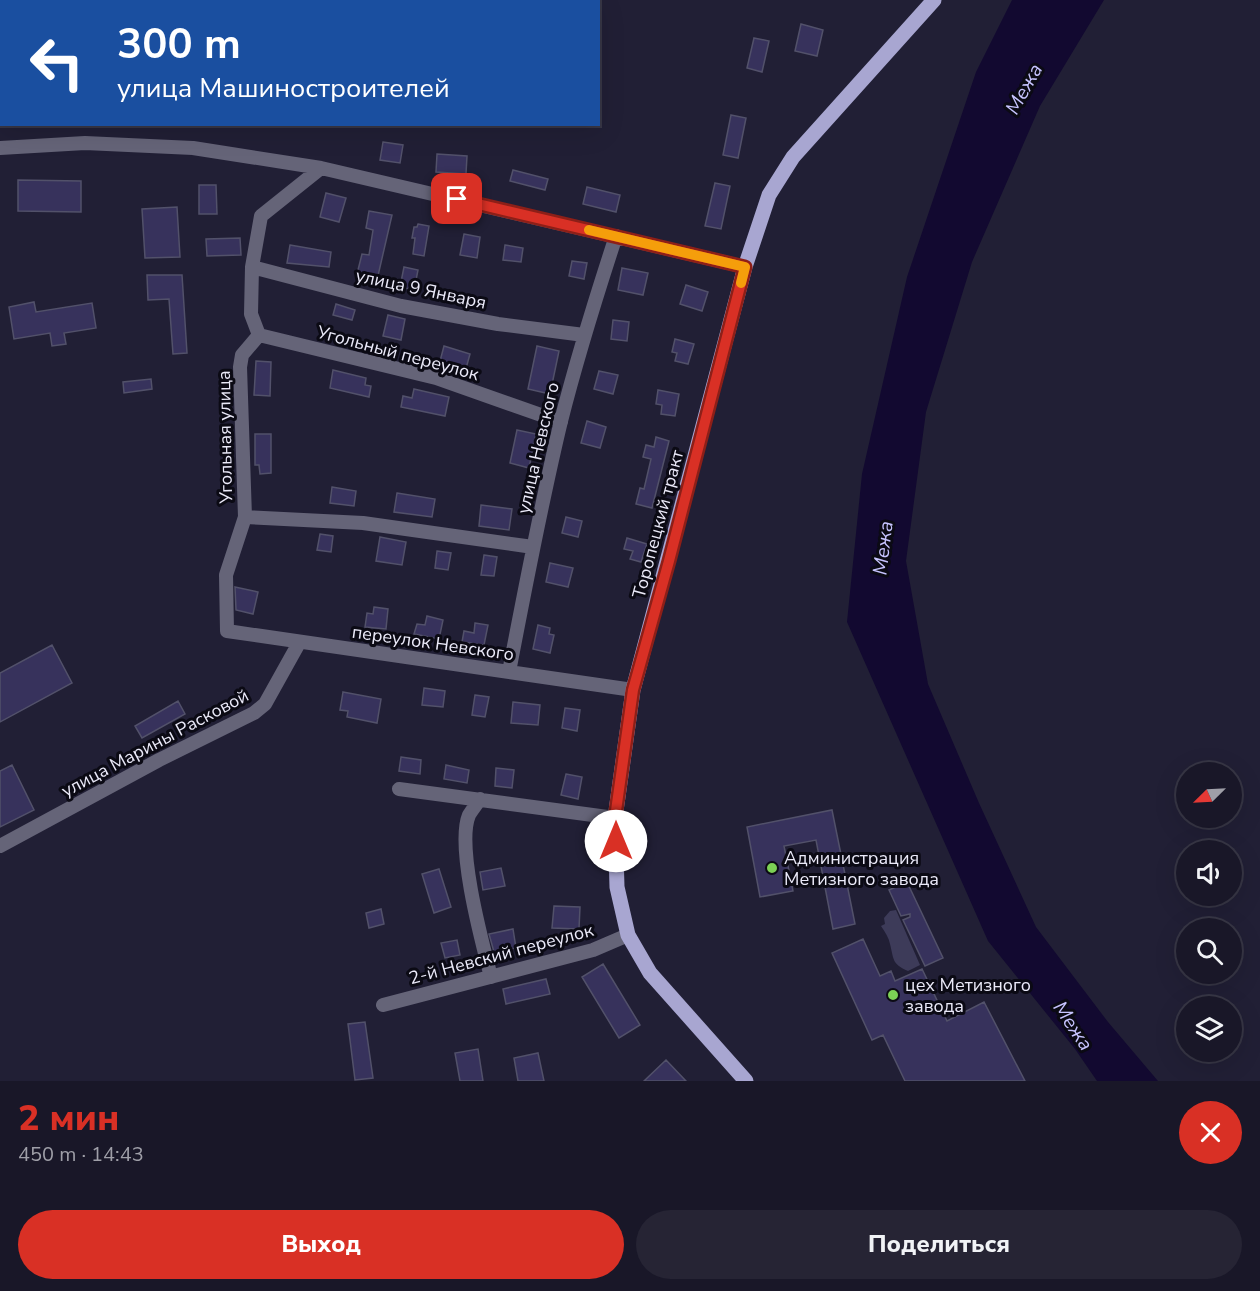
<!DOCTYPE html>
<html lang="ru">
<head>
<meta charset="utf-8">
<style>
  body { margin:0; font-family:"Nunito Sans",sans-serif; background:#262434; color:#f1f3f6; height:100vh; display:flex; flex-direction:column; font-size:22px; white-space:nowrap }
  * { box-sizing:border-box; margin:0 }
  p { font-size:20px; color:#9f9fa8 }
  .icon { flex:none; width:33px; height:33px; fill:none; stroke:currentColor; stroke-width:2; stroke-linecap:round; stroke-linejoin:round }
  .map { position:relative; height:1081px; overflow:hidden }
  .sheet { display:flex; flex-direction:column; background:#191728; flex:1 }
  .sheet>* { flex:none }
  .banner { position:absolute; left:0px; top:0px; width:600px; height:126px; box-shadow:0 6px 24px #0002,0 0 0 2px #373645; background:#1a4fa0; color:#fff; overflow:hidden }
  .needle { width:39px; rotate:246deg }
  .controls { position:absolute; left:1176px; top:762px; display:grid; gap:12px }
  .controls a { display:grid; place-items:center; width:66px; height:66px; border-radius:50%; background:#191728; box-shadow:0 6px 24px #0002,0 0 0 2px #373645; font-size:30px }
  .pin { position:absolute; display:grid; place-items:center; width:51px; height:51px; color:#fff; margin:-26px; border-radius:12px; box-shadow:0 3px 9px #0006 }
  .me { position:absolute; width:66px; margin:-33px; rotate:0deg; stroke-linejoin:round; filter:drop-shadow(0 0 4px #0008) }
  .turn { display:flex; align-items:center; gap:21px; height:126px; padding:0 18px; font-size:27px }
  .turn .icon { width:78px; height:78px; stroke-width:2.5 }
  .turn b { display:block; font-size:42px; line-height:51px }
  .round { display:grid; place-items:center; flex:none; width:63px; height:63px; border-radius:32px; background:#262434 }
  .head { display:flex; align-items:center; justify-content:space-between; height:102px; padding:0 18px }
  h1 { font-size:36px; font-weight:800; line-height:45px; color:#d93025 }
  .primary-button { display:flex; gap:12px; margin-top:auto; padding:12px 18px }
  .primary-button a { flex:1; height:69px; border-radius:36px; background:#d93025; color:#fff; font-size:24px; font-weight:800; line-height:69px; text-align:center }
  .primary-button a+a { background:#262434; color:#f1f3f6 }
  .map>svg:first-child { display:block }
  .green { fill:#3d3b59 }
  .water { fill:#120930 }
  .building { fill:#37325c; stroke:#52516a; stroke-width:1.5 }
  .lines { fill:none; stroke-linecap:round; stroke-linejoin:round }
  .street { stroke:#656478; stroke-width:14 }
  .primary { stroke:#a8a6d1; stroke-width:15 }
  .route-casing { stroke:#8d1f18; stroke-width:15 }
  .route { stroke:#d93025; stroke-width:10 }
  .slow { stroke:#f59e0b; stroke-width:10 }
  .poi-dot { fill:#7cd155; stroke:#0b0a14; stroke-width:2 }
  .labels { text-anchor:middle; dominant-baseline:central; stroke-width:6; stroke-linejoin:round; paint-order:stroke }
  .street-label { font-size:18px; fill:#ebeaf9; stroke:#0b0a14 }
  .poi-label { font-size:18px; fill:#ebeaf9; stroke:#0b0a14; text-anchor:start }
  .water-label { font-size:20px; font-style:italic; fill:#c7c4ff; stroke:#0b0a14 }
</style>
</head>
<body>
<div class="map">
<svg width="1260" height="1081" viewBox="0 0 1260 1081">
  <rect width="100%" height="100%" fill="#211f35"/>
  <!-- green -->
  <path class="green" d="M 896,910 L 920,965 L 908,971 C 892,964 894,960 890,944 C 889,938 885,932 881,926 L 885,924 L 884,918 L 890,911 Z"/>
  <!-- water -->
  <path class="water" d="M 1012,0 L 1104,0 L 1040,106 L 972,262 L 926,412 L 906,561 L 928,684 L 979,803 L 1036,927 L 1108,1022 L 1158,1081 L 1097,1081 L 1075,1049 L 988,941 L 847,622 L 862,474 L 907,277 L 976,72 Z"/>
  <!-- building -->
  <path class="building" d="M 801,24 L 823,30 L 817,56 L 795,51 Z
    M 754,38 L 769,41 L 762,72 L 747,68 Z
    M 731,115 L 746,118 L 738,158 L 723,155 Z
    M 383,142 L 403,145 L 400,163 L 380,160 Z
    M 437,154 L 467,156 L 466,174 L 436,172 Z
    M 513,170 L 548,179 L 545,190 L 510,181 Z
    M 18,180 L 81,181 L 81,212 L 18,211 Z
    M 715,183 L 730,186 L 721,229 L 705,226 Z
    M 199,185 L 216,185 L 217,214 L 199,214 Z
    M 587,187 L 620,195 L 616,212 L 583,204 Z
    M 326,193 L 346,198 L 339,222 L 320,217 Z
    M 177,207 L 180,257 L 145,258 L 142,209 Z
    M 369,211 L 392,215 L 377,280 L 357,274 L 362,254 L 369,255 L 373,230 L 366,228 Z
    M 418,224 L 429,226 L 424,256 L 413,254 L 415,238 L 412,238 L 414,227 L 417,227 Z
    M 464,234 L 480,237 L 477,258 L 460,255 Z
    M 240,238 L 241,255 L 207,256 L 206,239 Z
    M 290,245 L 331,252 L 329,267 L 287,263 Z
    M 505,245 L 523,248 L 521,262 L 503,260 Z
    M 572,261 L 587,263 L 584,279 L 569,276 Z
    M 404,267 L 418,270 L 414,290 L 400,287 Z
    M 622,268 L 648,273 L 643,295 L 618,290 Z
    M 147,275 L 182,275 L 187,353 L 173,354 L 169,299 L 148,300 Z
    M 686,285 L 708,292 L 702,311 L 680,304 Z
    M 34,302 L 36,312 L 92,303 L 96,328 L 64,333 L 66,344 L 52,346 L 50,333 L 14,339 L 9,307 Z
    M 336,304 L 355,310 L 352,320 L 333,315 Z
    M 388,315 L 405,319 L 401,340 L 383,336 Z
    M 613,320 L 629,322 L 627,341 L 611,339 Z
    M 675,339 L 694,344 L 688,364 L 675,361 L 677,353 L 672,352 Z
    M 444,346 L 470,354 L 465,372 L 439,365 Z
    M 537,346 L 559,351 L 550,394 L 528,389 Z
    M 256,361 L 271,362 L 270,396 L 254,395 Z
    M 333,370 L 366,378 L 365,385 L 371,386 L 369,397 L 330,388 Z
    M 599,371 L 618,375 L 613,394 L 594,389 Z
    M 151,379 L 152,389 L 124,393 L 123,382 Z
    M 414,389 L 449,397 L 445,416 L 401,407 L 403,396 L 412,398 Z
    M 658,390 L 679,394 L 675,416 L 661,414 L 662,405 L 656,404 Z
    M 587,421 L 606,427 L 600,448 L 581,443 Z
    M 517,430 L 536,434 L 529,468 L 510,463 Z
    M 255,434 L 271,434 L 271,473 L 260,474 L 259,465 L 255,465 Z
    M 656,437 L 669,441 L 652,508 L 636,504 L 640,488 L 644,489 L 651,459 L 643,457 L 646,445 L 654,447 Z
    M 332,487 L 356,491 L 354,506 L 330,503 Z
    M 397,493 L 435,499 L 432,517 L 394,512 Z
    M 481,505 L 512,509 L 509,530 L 479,526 Z
    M 566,517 L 582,521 L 578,537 L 562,533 Z
    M 320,534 L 333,536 L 331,552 L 317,550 Z
    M 380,537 L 406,542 L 402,565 L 376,561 Z
    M 627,538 L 647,544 L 641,562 L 630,559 L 633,551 L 624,549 Z
    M 437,551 L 451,553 L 448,570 L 435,568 Z
    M 484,555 L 497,557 L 494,576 L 481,575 Z
    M 550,563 L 573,568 L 568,587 L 546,582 Z
    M 235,587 L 258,592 L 253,614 L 236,610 Z
    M 374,607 L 388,609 L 386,629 L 365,627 L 367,613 L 373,614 Z
    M 427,616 L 443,620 L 439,639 L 414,634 L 417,624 L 425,625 Z
    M 475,623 L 488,625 L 484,645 L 462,642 L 464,631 L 474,633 Z
    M 538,625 L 550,628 L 549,634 L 554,635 L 550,653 L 533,649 Z
    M 52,645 L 72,683 L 0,722 L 0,673 Z
    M 424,688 L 445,691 L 443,707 L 422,705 Z
    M 343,692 L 381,699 L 377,723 L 347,717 L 348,711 L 340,710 Z
    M 475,695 L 489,697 L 485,717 L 472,715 Z
    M 178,701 L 185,714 L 142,738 L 135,726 Z
    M 513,702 L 540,705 L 538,725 L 511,723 Z
    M 565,708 L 580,710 L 577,731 L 562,728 Z
    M 401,757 L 421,760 L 420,774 L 399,771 Z
    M 12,765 L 34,810 L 0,827 L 0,771 Z
    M 446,765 L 469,770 L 467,783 L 444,779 Z
    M 496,768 L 514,770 L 512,788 L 495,786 Z
    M 566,774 L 582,777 L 578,799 L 561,795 Z
    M 832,810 L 855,924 L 833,929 L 816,840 L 784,846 L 793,891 L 760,897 L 747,827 Z
    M 501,868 L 505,886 L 483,890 L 480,872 Z
    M 439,869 L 451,907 L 434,913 L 422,874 Z
    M 907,882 L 943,958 L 925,966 L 903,920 L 910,917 L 910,914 L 901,916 L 889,890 Z
    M 554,906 L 580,907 L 579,929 L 552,928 Z
    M 381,909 L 384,924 L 369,928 L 366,913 Z
    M 513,929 L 516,948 L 494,952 L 489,934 Z
    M 863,939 L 880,976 L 891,971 L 895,981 L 922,969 L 947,1021 L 984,1002 L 1025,1081 L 905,1081 L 883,1035 L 872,1040 L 832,953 Z
    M 457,940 L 460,955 L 445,958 L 441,943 Z
    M 603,964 L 640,1025 L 619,1038 L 582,977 Z
    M 546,979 L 550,994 L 506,1004 L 503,989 Z
    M 365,1022 L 373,1078 L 355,1080 L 348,1024 Z
    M 478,1049 L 483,1081 L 460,1081 L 455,1053 Z
    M 538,1053 L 544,1081 L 518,1081 L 514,1058 Z
    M 666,1060 L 686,1081 L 644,1081 Z"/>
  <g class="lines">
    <!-- street -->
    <path class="street" d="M 0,148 L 85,143 L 193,148 L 321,168 L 745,267
      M 321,168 L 261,216 L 252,267 L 251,314 L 259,335 L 242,355 L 240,367 L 245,517 L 226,575 L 227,631 L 633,690
      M 252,267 L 401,306 L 498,324 L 584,335
      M 259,335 L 436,378 L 561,422
      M 245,517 L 363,523 L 533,547
      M 509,672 C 525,588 541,504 561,421 C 577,358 596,297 616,236
      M 399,789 L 615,818
      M 480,799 C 477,804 472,810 469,815 C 456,846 482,942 491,977
      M 0,846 L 159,760 L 254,713 L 265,704 L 299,643
      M 383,1005 L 593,950 L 628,935"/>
    <!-- primary -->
    <path class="primary" d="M 746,1081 L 650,973 L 628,935 L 617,887 L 615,818 L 633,690 L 745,267 L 769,195 L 793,157 L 934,0"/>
  </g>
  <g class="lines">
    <defs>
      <path id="route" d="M 457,199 L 745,267 L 669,561 L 633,690 L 615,818 L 616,841"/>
    </defs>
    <!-- route casing -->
    <use href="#route" class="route-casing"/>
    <!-- route -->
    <use href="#route" class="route"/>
    <!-- slow -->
    <path class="slow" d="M 589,230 L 745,267 L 741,283"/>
  </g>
  <!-- markers -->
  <g class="poi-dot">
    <circle cx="772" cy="868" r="6"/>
    <circle cx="893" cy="995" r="6"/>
  </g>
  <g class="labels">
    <!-- street labels -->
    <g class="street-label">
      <text transform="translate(421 289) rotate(12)">улица 9 Января</text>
      <text transform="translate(398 353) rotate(15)">Угольный переулок</text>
      <text transform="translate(225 437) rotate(-91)">Угольная улица</text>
      <text transform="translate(538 448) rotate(-77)">улица Невского</text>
      <text transform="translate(658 524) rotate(-75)">Торопецкий тракт</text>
      <text transform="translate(433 643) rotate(8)">переулок Невского</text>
      <text transform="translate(155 743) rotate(-28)">улица Марины Расковой</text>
      <text transform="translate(501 954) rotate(-15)">2-й Невский переулок</text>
    </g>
    <!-- poi labels -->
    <g class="poi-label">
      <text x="784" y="858">Администрация<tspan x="784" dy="21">Метизного завода</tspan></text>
      <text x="905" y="985">цех Метизного<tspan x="905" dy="21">завода</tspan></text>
    </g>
    <!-- water labels -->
    <g class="water-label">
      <text transform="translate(1024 89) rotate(-61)">Межа</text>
      <text transform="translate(883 548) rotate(-83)">Межа</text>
      <text transform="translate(1073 1026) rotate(56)">Межа</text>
    </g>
  </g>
</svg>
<div class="controls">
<a><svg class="needle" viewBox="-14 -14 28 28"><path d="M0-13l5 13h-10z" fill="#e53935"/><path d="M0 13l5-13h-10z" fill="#9f9fa8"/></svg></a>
<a><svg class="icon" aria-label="sound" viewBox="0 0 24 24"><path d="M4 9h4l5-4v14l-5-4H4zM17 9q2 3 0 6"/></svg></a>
<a><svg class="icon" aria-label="search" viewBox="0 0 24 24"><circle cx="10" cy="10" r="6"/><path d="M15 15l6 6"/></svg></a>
<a><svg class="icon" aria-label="layers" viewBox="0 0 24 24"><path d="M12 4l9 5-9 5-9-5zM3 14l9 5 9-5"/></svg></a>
</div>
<div class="pin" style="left:457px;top:199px;background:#d93025"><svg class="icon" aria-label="arrive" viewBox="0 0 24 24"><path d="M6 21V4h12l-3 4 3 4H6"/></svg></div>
<svg class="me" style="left:616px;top:841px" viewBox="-20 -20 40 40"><circle r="19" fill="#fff"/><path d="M0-13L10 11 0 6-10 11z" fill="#d93025"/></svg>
<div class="banner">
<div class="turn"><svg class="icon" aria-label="left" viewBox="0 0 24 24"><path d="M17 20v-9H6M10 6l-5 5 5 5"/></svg><div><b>300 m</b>улица Машиностроителей</div></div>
</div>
</div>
<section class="sheet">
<div class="head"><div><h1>2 мин</h1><p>450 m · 14:43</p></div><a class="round" style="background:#d93025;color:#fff"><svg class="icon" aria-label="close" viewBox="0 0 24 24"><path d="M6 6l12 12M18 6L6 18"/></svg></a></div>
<div class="primary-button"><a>Выход</a><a>Поделиться</a></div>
</section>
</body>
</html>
